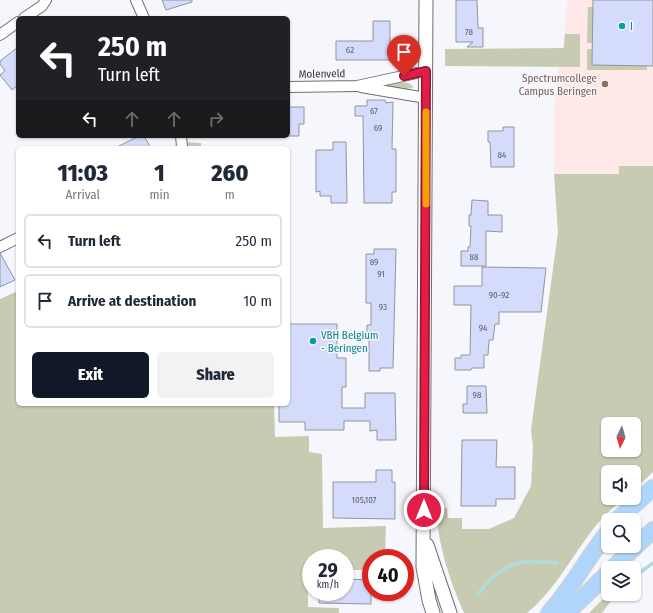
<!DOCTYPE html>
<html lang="en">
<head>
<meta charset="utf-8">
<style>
  body { margin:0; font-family:"Fira Sans Condensed",sans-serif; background:#f2f2f3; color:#1f2937; height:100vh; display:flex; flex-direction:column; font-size:15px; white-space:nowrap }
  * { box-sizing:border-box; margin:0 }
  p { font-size:13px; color:#747a83 }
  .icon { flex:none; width:22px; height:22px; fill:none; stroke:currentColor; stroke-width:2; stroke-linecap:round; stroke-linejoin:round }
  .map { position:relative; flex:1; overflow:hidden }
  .sheet { position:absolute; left:16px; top:146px; width:274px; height:260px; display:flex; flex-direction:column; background:#fff; border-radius:6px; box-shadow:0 1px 3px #0004 }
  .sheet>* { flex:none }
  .top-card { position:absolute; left:16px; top:16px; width:274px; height:122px; border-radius:6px; box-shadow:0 1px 3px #0004; background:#202124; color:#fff; overflow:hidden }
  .needle { width:26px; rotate:185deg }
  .controls { position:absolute; left:601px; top:417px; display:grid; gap:8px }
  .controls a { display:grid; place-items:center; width:40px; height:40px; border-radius:6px; background:#fff; box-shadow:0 1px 3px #0004; font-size:20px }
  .speed { position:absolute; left:302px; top:549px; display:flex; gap:8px; font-size:20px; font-weight:700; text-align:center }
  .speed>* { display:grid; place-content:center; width:52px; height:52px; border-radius:50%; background:#fff; box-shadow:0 1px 3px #0004; line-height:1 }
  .speed small { font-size:10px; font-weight:400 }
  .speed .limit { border:6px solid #d22; background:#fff; color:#111 }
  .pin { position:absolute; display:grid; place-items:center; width:34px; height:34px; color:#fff; margin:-41px -17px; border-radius:50% 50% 50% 0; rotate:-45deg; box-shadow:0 0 4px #0007 }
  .pin .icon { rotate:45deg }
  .me { position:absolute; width:44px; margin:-22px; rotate:0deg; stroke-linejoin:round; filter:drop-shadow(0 0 3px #0008) }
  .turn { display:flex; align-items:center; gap:14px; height:84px; padding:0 16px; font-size:18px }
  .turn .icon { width:52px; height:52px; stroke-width:2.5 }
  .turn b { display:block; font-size:28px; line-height:34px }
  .lanes { display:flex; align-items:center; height:38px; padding:0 16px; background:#0003; justify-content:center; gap:20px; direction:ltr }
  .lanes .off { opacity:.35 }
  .eta { display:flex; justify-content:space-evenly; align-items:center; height:68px; text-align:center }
  .eta b { font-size:24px; font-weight:800; line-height:28px }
  .cta { display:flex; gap:8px; margin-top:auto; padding:8px 16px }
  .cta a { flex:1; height:46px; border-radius:6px; background:#111827; color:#fff; font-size:16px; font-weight:800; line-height:46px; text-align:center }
  .cta a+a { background:#f2f2f3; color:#1f2937 }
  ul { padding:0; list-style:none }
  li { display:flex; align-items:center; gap:12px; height:54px; margin:0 8px 6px; padding:0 8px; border:2px solid #e0e1e3; border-radius:6px }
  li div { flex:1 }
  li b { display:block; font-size:15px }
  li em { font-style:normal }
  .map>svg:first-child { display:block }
  .education { fill:#fee8e8 }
  .green { fill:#c7cbb1; fill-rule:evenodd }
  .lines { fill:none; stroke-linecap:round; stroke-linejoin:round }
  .stream { stroke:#b1dcdc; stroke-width:3.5 }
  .building { fill:#d4dbfb; stroke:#949599 }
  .minor-casing { stroke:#6e6f73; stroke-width:12 }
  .tertiary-casing { stroke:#6e6f73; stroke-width:15 }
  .primary-casing { stroke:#d3d3d3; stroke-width:18 }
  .minor { stroke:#fff; stroke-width:10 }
  .tertiary { stroke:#fff; stroke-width:13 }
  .primary { stroke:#afd6fa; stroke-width:16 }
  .route-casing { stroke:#92132f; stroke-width:10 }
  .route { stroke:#e11d48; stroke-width:7 }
  .slow { stroke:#f59e0b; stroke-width:7 }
  .culture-dot { fill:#0f9aa8; stroke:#f6f7fc; stroke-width:1.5 }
  .education-dot { fill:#8d6e63; stroke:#f6f7fc; stroke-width:1.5 }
  .labels { text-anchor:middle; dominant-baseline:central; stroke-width:3; stroke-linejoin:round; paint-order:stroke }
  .number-label { font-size:9px; fill:#5e606a }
  .culture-label { font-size:11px; fill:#0d838f; stroke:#f6f7fc; text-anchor:start }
  .street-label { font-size:11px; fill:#363739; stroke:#f6f7fc }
  .education-label { font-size:11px; fill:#785e54; stroke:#f6f7fc; text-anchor:end }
</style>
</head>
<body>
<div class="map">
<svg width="653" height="613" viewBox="0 0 653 613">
  <rect width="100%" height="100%" fill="#f6f7fc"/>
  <!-- education -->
  <path class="education" d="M 569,0 L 653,0 L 653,166 L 620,166 L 620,174 L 554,174 L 554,109 L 558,72 L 563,44 L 567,5 Z"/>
  <!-- green -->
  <path class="green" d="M 588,7 L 593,7 L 593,43 L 587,43 Z
    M 565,34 L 580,34 L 580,67 L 445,66 L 445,49 L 564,48 Z
    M 587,49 L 592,49 L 593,65 L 647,65 L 647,70 L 587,70 Z
    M 401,82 L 408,83 L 414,87 C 402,92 392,89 379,87 L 386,83 Z
    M 187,142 L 201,143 L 201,148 L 187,148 Z
    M 619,166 L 653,166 L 653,472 L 634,490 L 634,472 L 608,472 L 608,498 L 625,498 C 614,507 602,517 594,528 C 572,556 555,590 527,613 L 464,613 C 449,579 438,545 436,508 L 447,508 L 448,518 L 462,518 L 462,529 L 489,529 L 514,518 L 531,486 L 533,447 L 531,430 L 558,232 L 554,174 L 619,174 ZM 608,424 L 634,424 L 634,450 L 608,450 Z
    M 18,291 L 18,404 L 274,404 L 275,437 L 309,436 L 309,452 L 322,454 L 323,528 L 386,526 L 385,558 L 371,558 L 371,570 L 345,570 L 345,558 L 311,558 L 311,577 L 308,578 L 308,607 L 339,608 L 339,613 L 0,613 L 0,299 Z
    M 608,594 L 616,594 L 602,613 L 589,613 Z"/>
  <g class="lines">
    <!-- stream -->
    <path class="stream" d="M 634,577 L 653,563
      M 478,594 C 503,562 518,558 557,563"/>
  </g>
  <!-- building -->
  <path class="building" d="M 162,0 L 192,0 L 192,2 L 166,10 Z
    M 456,0 L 477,0 L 478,28 L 483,28 L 483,47 L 467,47 L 473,42 L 456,42 Z
    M 593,0 L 653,0 L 653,66 L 592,65 Z
    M 373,21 L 390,21 L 390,60 L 336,60 L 336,41 L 373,41 Z
    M 18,47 L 18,85 L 12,90 L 0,75 L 5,71 L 0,64 L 0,61 Z
    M 367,100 L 385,100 L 386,103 L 393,102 L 392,149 L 396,149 L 396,192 L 392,192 L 392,203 L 364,203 L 363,116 L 355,116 L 355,106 L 367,106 Z
    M 288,107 L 304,107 L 304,124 L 299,124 L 299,136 L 288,136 Z
    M 503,127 L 514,127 L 514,167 L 491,167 L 490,142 L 488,142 L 488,131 L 503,131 Z
    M 139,136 L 144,136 L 151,148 L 115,148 Z
    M 333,142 L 346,142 L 347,203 L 331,203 L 331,196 L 320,196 L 320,191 L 316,192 L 316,150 L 333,150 Z
    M 472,200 L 488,201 L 488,215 L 502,215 L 502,232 L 486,231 L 486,266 L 461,266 L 461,251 L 468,251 L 468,247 L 470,247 L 471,226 L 469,226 L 469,215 L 471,215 Z
    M 374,249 L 396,249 L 393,368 L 380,368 L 380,371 L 369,371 L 369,340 L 367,340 L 367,325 L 371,325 L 371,303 L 366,303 L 366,254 L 374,254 Z
    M 0,253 L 15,280 L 0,287 Z
    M 482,267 L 546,268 L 541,312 L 499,312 L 499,324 L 495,324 L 493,340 L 489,340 L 488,355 L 484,355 L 484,368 L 472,368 L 471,370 L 455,370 L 455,358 L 461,358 L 461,355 L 470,355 L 471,305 L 454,305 L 454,286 L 482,286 Z
    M 288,324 L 337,324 L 337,358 L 346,358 L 346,387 L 342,387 L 342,408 L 365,408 L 365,393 L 395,393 L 396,440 L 377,440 L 377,430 L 370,431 L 370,421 L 344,421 L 344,430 L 305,430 L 305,422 L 279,422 L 279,404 L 288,404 Z
    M 467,386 L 486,386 L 487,413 L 463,413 L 463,404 L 467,404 Z
    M 462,440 L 497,440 L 496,467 L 515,467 L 515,499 L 496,499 L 496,506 L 461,506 Z
    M 376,470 L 392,470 L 392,482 L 395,482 L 395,519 L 333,518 L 333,482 L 376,482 Z
    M 345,579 L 371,580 L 371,604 L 319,603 L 319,592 L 345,592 Z"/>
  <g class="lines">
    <defs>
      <path id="minor" d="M 136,0 L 144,18
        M 24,18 L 42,6 L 46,0
        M 0,35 L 18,22
        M 288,87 L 357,86 L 426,71
        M 361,87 L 426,98
        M 181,148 L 182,146 L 181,136
        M 0,247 L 18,238"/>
      <path id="tertiary" d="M 426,0 L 423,567 L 429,600 L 433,613
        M 427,545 L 450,613"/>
      <path id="primary" d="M 617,520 L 653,488
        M 613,568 L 653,530
        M 549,613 C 572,588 587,558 608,532
        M 567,613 L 608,573"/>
    </defs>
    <!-- minor casing -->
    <use href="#minor" class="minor-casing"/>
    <!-- tertiary casing -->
    <use href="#tertiary" class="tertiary-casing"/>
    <!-- primary casing -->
    <use href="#primary" class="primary-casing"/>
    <!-- minor -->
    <use href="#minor" class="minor"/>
    <!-- tertiary -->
    <use href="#tertiary" class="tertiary"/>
    <!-- primary -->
    <use href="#primary" class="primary"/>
  </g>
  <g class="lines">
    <defs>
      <path id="route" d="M 404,76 L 426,71 L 424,510"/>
    </defs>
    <!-- route casing -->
    <use href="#route" class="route-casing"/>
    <!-- route -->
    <use href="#route" class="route"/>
    <!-- slow -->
    <path class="slow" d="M 426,112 L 426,204"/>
  </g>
  <!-- markers -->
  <g class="culture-dot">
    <circle cx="622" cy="26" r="4"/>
    <circle cx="313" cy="341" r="4"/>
  </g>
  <circle class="education-dot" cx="605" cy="84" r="4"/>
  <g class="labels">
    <!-- number labels -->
    <g class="number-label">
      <text x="469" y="32">78</text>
      <text x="350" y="50">62</text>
      <text x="374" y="111">67</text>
      <text x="378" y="128">69</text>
      <text x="502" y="155">84</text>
      <text x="474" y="257">88</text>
      <text x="374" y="262">89</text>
      <text x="381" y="274">91</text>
      <text x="499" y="295">90-92</text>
      <text x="383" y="307">93</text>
      <text x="483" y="328">94</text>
      <text x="477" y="395">98</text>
      <text x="364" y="500">105,107</text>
    </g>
    <!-- culture labels -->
    <g class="culture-label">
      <text x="630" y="26">I</text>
      <text x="321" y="335">VBH Belgium<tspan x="321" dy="13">- Beringen</tspan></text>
    </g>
    <!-- street labels -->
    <g class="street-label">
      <text transform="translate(322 74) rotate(-1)">Molenveld</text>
    </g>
    <!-- education labels -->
    <g class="education-label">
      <text x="597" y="78">Spectrumcollege<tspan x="597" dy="13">Campus Beringen</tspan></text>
    </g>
  </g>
</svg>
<div class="controls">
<a><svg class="needle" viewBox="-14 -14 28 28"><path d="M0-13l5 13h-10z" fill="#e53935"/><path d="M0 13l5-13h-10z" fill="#747a83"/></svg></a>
<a><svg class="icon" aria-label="sound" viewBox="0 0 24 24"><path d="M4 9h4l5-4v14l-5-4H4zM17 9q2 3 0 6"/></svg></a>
<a><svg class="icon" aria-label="search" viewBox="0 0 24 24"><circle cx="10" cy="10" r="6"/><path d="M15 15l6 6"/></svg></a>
<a><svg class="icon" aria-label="layers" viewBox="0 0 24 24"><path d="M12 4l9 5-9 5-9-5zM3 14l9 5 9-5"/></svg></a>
</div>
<div class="speed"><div>29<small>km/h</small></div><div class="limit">40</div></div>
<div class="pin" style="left:404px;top:76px;background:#d93025"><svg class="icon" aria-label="arrive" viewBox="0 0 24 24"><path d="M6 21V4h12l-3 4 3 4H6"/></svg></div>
<svg class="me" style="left:424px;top:510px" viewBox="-20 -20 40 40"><circle r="17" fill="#e11d48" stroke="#fff" stroke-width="3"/><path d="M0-11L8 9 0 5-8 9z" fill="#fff"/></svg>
<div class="top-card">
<div class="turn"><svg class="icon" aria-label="left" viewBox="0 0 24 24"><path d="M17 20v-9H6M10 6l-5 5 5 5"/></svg><div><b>250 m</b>Turn left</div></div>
<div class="lanes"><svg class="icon" aria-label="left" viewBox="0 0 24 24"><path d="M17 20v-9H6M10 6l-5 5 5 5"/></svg><svg class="icon off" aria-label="ahead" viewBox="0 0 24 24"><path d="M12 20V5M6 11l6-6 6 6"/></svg><svg class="icon off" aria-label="ahead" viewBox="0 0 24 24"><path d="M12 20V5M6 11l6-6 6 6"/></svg><svg class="icon off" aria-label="right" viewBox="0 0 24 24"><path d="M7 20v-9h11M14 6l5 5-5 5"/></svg></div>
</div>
<section class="sheet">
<div class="eta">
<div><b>11:03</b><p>Arrival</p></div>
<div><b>1</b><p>min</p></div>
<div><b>260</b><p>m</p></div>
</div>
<ul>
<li><svg class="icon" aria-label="left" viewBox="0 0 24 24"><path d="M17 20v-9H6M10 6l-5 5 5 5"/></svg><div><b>Turn left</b></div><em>250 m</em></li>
<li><svg class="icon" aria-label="arrive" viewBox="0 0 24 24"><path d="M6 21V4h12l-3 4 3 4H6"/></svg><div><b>Arrive at destination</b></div><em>10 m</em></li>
</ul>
<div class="cta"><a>Exit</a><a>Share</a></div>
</section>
</div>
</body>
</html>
